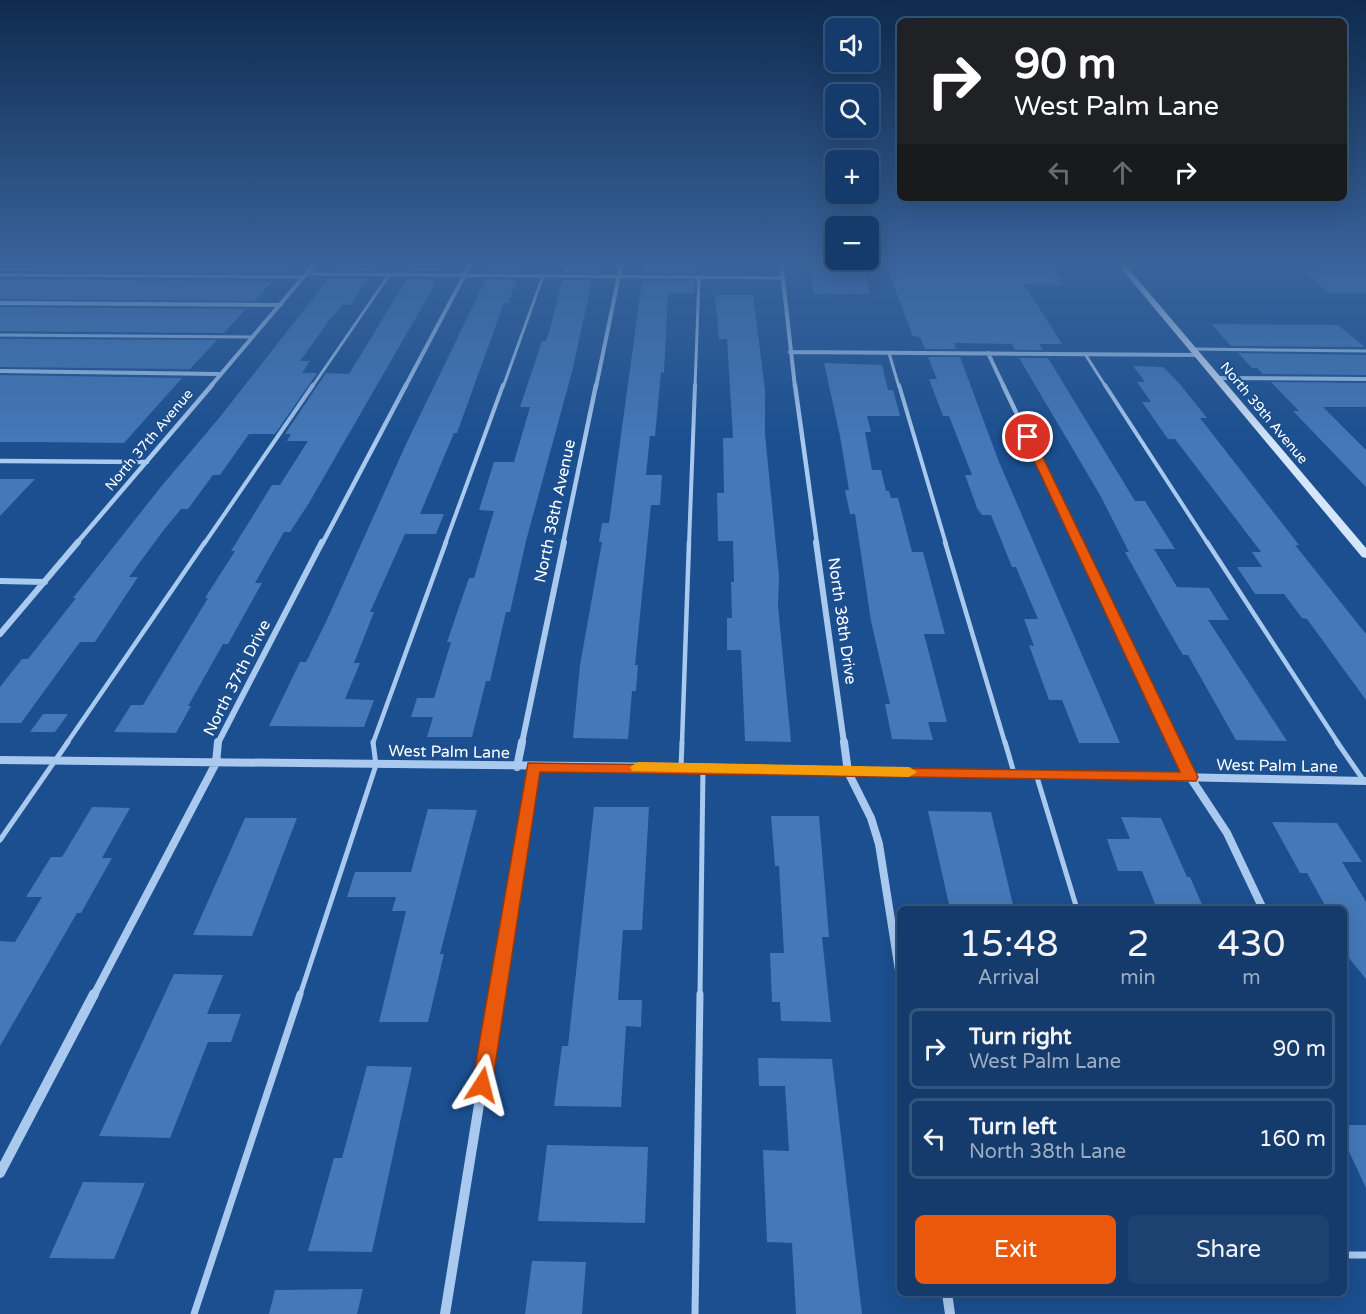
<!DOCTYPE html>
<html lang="en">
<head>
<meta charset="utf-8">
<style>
  body { margin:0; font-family:"Varela Round",sans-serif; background:#1d4271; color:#f1f3f6; height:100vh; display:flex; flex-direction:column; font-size:22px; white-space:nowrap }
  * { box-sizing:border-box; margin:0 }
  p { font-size:20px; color:#9dadc1 }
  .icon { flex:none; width:33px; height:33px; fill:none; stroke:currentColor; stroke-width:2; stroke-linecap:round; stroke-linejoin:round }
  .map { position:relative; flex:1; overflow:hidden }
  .sheet { position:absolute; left:897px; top:906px; width:450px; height:390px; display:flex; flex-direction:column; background:#143b6b; border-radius:9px; box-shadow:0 6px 24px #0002,0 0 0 2px #33557e }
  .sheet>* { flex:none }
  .banner { position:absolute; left:897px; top:18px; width:450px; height:183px; border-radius:9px; box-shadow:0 6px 24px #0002,0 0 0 2px #33557e; background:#202124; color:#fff; overflow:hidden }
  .fabs { position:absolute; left:825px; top:18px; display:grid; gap:12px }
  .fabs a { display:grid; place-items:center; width:54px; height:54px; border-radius:9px; background:#143b6b; box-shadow:0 6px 24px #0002,0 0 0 2px #33557e; font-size:30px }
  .pin { position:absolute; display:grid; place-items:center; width:51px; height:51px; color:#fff; margin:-26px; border:3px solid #fff; border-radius:50%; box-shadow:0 2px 6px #0007 }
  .me { position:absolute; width:66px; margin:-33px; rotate:9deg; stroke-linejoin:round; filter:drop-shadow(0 0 4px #0008) }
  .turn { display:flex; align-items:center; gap:21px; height:126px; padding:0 18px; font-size:27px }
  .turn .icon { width:78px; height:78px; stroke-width:2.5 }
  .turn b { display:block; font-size:42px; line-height:51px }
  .lanes { display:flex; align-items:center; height:57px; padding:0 18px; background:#0003; justify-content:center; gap:30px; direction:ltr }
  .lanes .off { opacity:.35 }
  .eta { display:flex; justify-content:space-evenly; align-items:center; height:102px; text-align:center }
  .eta b { font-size:36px; font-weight:600; line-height:42px }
  .button { display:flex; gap:12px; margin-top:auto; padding:12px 18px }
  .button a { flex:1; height:69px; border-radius:9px; background:#ea580c; color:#fff; font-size:24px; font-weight:600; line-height:69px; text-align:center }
  .button a+a { background:#1d4271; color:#f1f3f6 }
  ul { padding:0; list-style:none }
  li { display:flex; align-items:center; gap:18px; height:81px; margin:0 12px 9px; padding:0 6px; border:3px solid #33557e; border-radius:9px }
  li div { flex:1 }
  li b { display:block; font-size:22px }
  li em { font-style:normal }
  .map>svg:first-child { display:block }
  .building { fill:#4478b7 }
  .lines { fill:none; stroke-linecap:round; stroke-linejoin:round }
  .lane-far4 { stroke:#a9c9ee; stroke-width:3 }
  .lane-far3 { stroke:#a9c9ee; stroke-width:4 }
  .lane-far2 { stroke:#a9c9ee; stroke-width:4.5 }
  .lane-far1 { stroke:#a9c9ee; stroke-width:5 }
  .lane { stroke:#a9c9ee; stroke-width:7 }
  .street-far4 { stroke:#a9c9ee; stroke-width:4 }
  .street-far3 { stroke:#a9c9ee; stroke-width:4.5 }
  .street-far2 { stroke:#a9c9ee; stroke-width:6 }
  .street-far1 { stroke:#a9c9ee; stroke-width:8 }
  .street { stroke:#a9c9ee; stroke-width:10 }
  .secondary { fill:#d6e6fa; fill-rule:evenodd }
  .route { fill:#ea580c; stroke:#983908; stroke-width:1.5 }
  .slow { fill:#f59e0b }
  .labels { text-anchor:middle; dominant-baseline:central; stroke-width:4.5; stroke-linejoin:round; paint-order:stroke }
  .far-street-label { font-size:14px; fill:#fff; stroke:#1b4f8f }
  .street-label { font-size:16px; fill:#fff; stroke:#1b4f8f }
</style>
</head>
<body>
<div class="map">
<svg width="1366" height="1314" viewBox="0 0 1366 1314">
  <rect width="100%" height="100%" fill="#1b4f8f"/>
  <!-- building -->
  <path class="building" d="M 645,261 L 695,261 L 695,273 L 643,273 Z
    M 808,261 L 862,261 L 870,294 L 814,294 Z
    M 884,261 L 1048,261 L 1064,285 L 1024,284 L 1062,344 L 1039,344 L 1043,350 L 1015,350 L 1012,344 L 954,343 L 956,349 L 925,349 L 920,337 L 913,336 Z
    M 290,262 L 280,273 L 0,271 L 0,263 Z
    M 341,263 L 379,263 L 374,271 L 335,270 Z
    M 416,264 L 443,264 L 439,271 L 411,271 Z
    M 493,264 L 523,264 L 520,272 L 489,272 Z
    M 566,264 L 596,265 L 594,273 L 564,272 Z
    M 1316,270 L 1366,270 L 1366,293 L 1329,293 L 1304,272 L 1319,272 Z
    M 329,278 L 369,278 L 350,305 L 343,305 L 331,318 L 300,361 L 310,361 L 302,373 L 317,373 L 275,434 L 249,434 L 220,475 L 213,475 L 188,509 L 181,509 L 163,531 L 129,577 L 138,577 L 95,642 L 80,642 L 21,723 L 0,723 L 0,687 L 22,659 L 28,659 L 76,598 L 73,598 L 160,488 L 219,418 Z
    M 0,279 L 273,281 L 254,301 L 0,299 Z
    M 407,279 L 435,279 L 434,281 L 437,281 L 309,503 L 290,532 L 284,532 L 255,583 L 262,583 L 228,644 L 223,644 L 188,706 L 191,706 L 176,733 L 114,732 L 131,705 L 143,705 L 208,598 L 205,598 L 235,551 L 231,551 L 272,485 L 280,485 L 308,441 L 287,441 L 291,434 L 285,434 L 326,373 L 349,374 Z
    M 486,279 L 517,280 L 508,303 L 504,303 L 457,433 L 454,433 L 420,514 L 444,514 L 436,534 L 405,534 L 370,612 L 374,612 L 354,663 L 360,663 L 345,699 L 374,700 L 364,727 L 269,726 L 300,662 L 306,662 L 326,622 L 407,442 Z
    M 562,280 L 592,280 L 573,368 L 526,541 L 510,612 L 506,612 L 490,681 L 486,681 L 472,737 L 427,737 L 433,717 L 411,717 L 417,698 L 434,698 L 451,642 L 447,642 L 469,578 L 474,578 L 494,511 L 479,510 L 494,462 L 514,462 L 530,407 L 520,407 L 542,341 L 546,341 L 551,325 Z
    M 642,281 L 695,281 L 694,293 L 668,293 L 664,373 L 661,372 L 655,436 L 650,436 L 646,475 L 662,475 L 660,505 L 651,505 L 635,665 L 638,665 L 636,691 L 632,691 L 628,739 L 573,738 L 580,665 L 602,542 L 599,542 L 602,523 L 609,523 Z
    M 715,295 L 753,295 L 765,390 L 765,434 L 779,576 L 778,606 L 791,742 L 745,741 L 741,650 L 727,650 L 727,618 L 732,618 L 731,582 L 734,582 L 733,541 L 718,541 L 717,493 L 724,493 L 723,438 L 733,438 L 727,339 L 719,339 Z
    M 0,307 L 246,309 L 224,333 L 0,331 Z
    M 1211,324 L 1338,325 L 1365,347 L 1231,346 Z
    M 0,339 L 217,340 L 190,369 L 0,367 Z
    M 1238,353 L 1366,355 L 1366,375 L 1263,374 L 1257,368 L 1252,368 Z
    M 928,357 L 960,357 L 999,462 L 1120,743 L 1079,743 L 1062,700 L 1049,700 L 1029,645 L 1034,646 L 1024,619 L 1038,619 L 1021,579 L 1016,567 L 1012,567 L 991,515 L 982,515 L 977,508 L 965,475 L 972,475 L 949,416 L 943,416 L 929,379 L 937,379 Z
    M 1019,358 L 1048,358 L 1135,501 L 1145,501 L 1175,549 L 1154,549 L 1177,587 L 1209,588 L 1229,620 L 1208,620 L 1287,741 L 1236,740 L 1188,655 L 1183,655 L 1162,619 L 1125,552 L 1129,552 L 1100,495 Z
    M 824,363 L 882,365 L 888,390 L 893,390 L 900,416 L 867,416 L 871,432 L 865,432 L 872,470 L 881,470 L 886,491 L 889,491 L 891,498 L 898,498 L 912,552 L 923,552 L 945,634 L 924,634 L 947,722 L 928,722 L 933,740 L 892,739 L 885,704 L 890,704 L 871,621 L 855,514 L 850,514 L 845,490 L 849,490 L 840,436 Z
    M 1133,366 L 1163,367 L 1179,383 L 1207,418 L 1200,418 L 1299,545 L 1295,545 L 1366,634 L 1366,700 L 1307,619 L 1302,618 L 1284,594 L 1255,594 L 1237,567 L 1262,567 L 1252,552 L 1261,552 L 1175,439 L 1168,439 L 1142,402 L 1151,402 L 1137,382 L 1145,382 Z
    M 0,375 L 182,378 L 124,443 L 30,442 L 0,442 Z
    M 1271,382 L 1366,383 L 1366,407 L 1323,407 L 1366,450 L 1366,487 L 1293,411 L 1299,411 Z
    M 0,479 L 35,479 L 0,516 Z
    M 43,714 L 68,714 L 55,732 L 30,732 Z
    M 92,807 L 130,808 L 102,858 L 112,858 L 81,913 L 77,913 L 0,1046 L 0,941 L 15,942 L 42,897 L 26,897 L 51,857 L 62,857 Z
    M 594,807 L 649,807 L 642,930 L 623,930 L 618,1000 L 642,1000 L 641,1027 L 626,1026 L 621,1107 L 554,1106 L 562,1046 L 568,1046 Z
    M 428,809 L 477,810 L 440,954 L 444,954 L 428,1022 L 379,1022 L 406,911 L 392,911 L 396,897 L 347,897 L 355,872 L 411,872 Z
    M 928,811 L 991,812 L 1014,909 L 950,909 Z
    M 771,816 L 819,816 L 829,937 L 822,937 L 831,1022 L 781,1021 L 780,1002 L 772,1002 L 770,953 L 784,953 L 779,866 L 775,866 Z
    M 1121,817 L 1161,818 L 1187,877 L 1190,877 L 1204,909 L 1157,909 L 1142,871 L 1118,871 L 1107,839 L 1130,839 Z
    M 245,818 L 297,818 L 252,936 L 193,935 Z
    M 1272,822 L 1337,823 L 1362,862 L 1342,862 L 1366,902 L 1366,979 L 1344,952 L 1344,909 L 1327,909 L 1307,873 L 1300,873 Z
    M 174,974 L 223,975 L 207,1014 L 241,1014 L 231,1042 L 208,1042 L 170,1138 L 99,1136 Z
    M 758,1058 L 832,1059 L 862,1314 L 796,1314 L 792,1243 L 767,1242 L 763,1150 L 789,1151 L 785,1086 L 759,1086 Z
    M 367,1066 L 412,1067 L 372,1252 L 308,1251 L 334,1158 L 342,1158 Z
    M 1344,1125 L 1366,1125 L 1366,1188 L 1344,1141 Z
    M 547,1145 L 648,1147 L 645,1223 L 538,1221 Z
    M 83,1182 L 145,1183 L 114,1259 L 49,1258 Z
    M 532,1261 L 586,1262 L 582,1314 L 525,1314 Z
    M 363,1289 L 357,1314 L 269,1314 L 275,1290 Z"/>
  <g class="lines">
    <!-- lane-far4 -->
    <path class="lane-far4" d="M 307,274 L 784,278
      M 0,275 L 305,277
      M 0,335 L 253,337
      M 1192,349 L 1366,351
      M 889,353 L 899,387
      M 1085,354 L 1106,387
      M 312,387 L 389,275
      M 503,387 L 543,276
      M 695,387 L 699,278"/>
    <!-- lane-far3 -->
    <path class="lane-far3" d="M 899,385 L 946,544
      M 1105,385 L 1208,544
      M 204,544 L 313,385
      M 445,544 L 503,385
      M 689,544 L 695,385"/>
    <!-- lane-far2 -->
    <path class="lane-far2" d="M 945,542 L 1005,743
      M 1207,542 L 1338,743
      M 67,743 L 205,542
      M 373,743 L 446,542
      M 682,743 L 689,542"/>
    <!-- lane-far1 -->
    <path class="lane-far1" d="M 1005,742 L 1014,773
      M 1337,742 L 1364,781
      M 681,767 L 682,742
      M 1036,774 L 1077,909
      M 0,840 L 68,742
      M 300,995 L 376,765 L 373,742
      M 700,995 L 703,768"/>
    <!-- lane -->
    <path class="lane" d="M 1344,1255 L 1366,1255
      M 194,1314 L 300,994
      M 695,1314 L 700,994"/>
    <!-- street-far4 -->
    <path class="street-far4" d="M 781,261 L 795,387
      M 0,303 L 281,305
      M 790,352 L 1197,355
      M 988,353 L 1004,387
      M 0,371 L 219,374
      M 1217,378 L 1366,379
      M 210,387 L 317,261
      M 405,387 L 472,261
      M 596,387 L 622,261"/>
    <!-- street-far3 -->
    <path class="street-far3" d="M 795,385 L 817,544
      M 1003,385 L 1079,544
      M 0,461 L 147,462
      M 76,544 L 212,385
      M 322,544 L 406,385
      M 563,544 L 596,385"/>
    <!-- street-far2 -->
    <path class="street-far2" d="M 816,542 L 844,743
      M 1078,542 L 1174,743
      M 0,581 L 45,582
      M 0,634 L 78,542
      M 218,743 L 322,542
      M 522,743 L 564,542"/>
    <!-- street-far1 -->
    <path class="street-far1" d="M 844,742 L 848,772 L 871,818 L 879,844 L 900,977
      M 1173,742 L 1190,777 L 1227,833 L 1263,909
      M 0,760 L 681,767 L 1366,781
      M 517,767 L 522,742
      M 94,995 L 216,763 L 218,742
      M 497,995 L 534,767"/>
    <!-- street -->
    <path class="street" d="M 0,1173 L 94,994
      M 947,1293 L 950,1314
      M 445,1314 L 497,994"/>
    <!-- secondary -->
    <path class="secondary" d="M 1115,261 L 1122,261 L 1366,548 L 1366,558 L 1362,557 Z"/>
  </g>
  <!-- sky -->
  <linearGradient id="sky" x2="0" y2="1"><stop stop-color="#0f2b4f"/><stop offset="0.59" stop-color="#39639b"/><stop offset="1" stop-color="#39639b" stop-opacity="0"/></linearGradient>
  <rect width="1366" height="445" fill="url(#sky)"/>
  <!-- route -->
  <path class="route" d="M 1028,434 L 1033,437 L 1198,777 L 1196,781 L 540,772 L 492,1085 L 489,1091 L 482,1094 L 475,1091 L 472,1085 L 528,763 L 1180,772 L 1023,437 Z"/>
  <!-- slow -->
  <path class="slow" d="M 638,762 L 909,767 L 917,772 L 909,777 L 632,771 L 630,767 Z"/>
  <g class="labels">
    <!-- far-street labels -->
    <g class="far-street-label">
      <text transform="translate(1264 413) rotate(50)">North 39th Avenue</text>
      <text transform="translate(149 440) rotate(-50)">North 37th Avenue</text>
    </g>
    <!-- street labels -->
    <g class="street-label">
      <text transform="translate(555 511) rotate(-78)">North 38th Avenue</text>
      <text transform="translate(842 621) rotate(82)">North 38th Drive</text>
      <text transform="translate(237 678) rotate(-63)">North 37th Drive</text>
      <text transform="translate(449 752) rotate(1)">West Palm Lane</text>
      <text transform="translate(1277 766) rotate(1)">West Palm Lane</text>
    </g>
  </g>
</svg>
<div class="fabs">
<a><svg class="icon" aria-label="sound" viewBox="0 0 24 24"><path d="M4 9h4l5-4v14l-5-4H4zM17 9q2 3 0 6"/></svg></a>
<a><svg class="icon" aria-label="search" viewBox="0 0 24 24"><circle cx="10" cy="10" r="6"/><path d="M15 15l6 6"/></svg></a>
<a>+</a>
<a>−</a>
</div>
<div class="pin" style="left:1028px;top:437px;background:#d93025"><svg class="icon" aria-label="arrive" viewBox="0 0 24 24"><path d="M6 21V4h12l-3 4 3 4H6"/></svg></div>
<svg class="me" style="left:482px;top:1085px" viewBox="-20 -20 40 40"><path d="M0-17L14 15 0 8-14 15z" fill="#ea580c" stroke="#fff" stroke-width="4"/></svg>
<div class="banner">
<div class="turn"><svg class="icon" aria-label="right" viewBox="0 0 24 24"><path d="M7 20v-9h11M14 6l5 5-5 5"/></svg><div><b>90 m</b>West Palm Lane</div></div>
<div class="lanes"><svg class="icon off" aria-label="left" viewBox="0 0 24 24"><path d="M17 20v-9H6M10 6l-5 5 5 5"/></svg><svg class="icon off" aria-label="ahead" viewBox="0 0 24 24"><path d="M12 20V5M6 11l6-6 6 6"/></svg><svg class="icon" aria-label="right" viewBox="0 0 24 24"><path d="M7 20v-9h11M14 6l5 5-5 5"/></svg></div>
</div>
<section class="sheet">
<div class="eta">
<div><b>15:48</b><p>Arrival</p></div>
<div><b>2</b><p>min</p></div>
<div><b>430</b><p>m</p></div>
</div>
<ul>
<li><svg class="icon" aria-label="right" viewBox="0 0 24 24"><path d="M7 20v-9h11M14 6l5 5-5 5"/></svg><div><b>Turn right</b><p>West Palm Lane</p></div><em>90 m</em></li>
<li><svg class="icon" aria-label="left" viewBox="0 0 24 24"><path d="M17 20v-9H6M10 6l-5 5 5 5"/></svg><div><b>Turn left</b><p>North 38th Lane</p></div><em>160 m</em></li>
</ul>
<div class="button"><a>Exit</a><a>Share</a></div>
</section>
</div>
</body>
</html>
